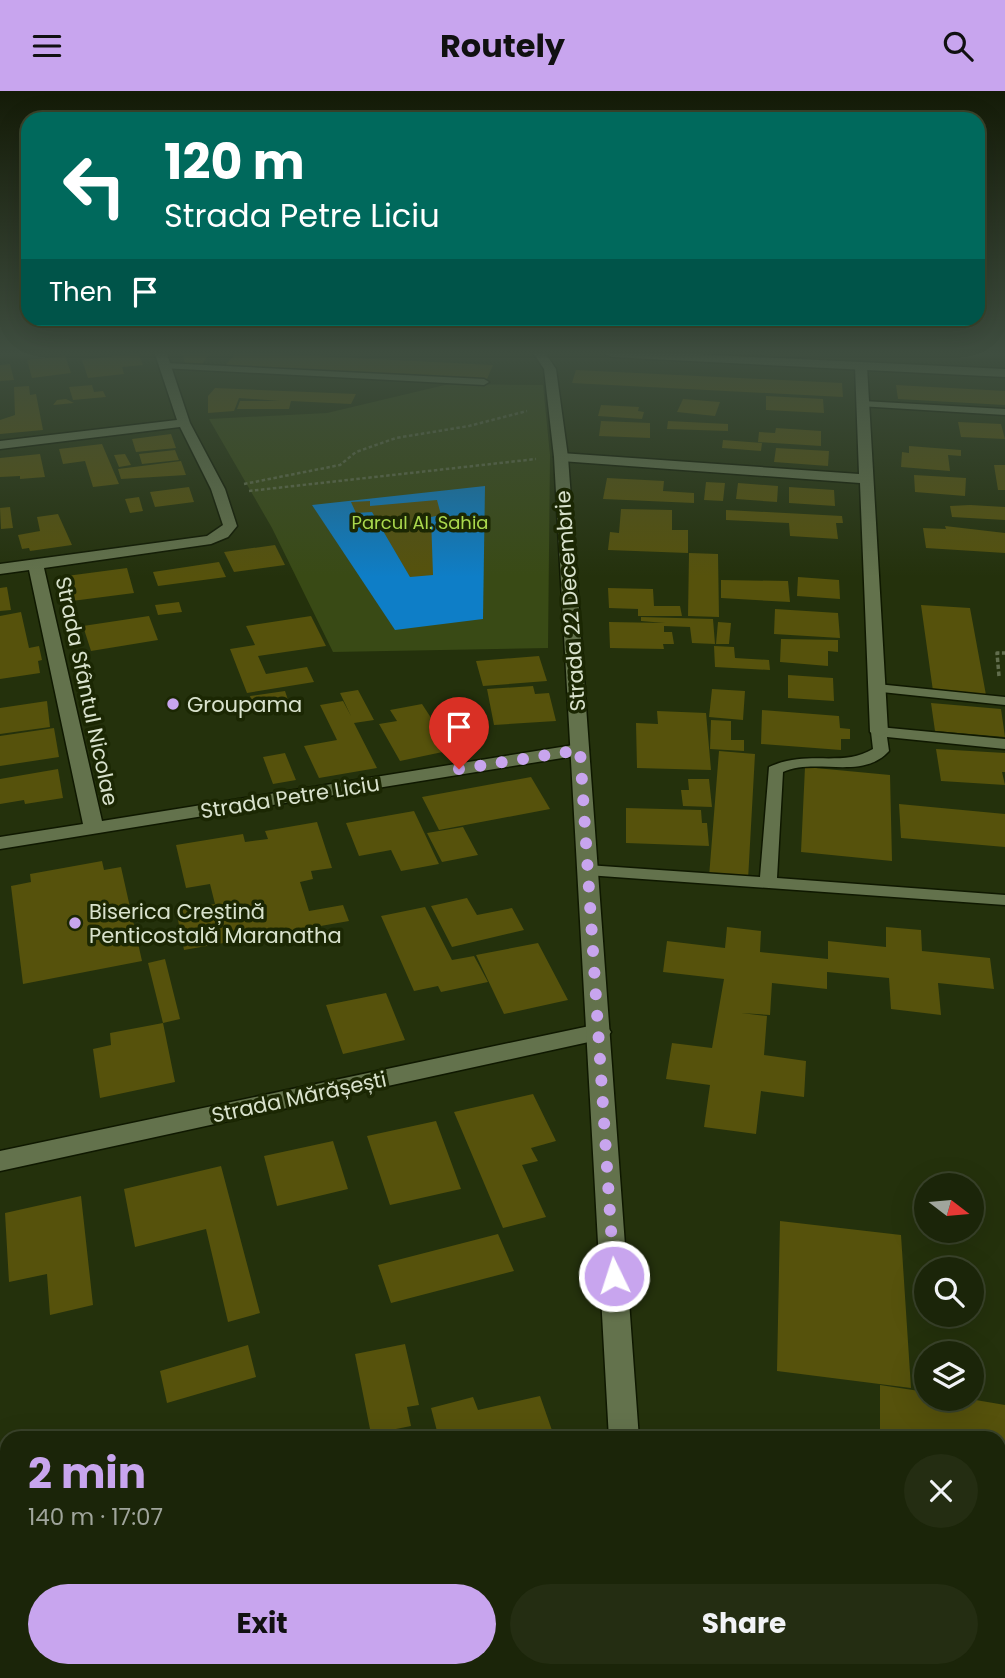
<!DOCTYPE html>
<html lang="en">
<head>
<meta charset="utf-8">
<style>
  body { margin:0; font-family:Poppins,sans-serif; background:#242d12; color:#f1f3f6; height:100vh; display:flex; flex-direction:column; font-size:26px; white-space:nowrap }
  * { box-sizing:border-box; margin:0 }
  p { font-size:23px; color:#a0a59c }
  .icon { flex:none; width:38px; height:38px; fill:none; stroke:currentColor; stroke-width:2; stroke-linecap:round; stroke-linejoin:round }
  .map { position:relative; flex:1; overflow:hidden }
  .side { position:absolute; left:0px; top:1340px; width:1006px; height:247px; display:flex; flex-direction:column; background:#1b2509; border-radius:21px 21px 0 0; box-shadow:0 7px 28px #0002,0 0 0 2px #39422a }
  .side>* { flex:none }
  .banner { position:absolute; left:21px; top:21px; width:964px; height:214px; border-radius:21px; box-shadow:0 7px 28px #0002,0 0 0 2px #39422a; background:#00695c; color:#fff; overflow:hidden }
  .needle { width:46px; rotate:106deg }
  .tools { position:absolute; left:914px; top:1082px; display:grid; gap:14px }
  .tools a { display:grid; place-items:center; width:70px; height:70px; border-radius:50%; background:#1b2509; box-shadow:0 7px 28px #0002,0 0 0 2px #39422a; font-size:35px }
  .pin { position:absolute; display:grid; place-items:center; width:60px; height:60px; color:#fff; margin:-72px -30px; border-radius:50% 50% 50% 0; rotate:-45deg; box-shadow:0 0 7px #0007 }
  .pin .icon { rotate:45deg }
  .me { position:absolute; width:77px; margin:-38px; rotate:356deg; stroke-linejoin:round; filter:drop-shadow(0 0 5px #0008) }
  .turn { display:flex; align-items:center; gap:24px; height:147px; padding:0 28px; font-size:32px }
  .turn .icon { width:91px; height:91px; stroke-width:2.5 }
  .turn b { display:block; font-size:49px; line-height:60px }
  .then { display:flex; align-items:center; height:66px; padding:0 28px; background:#0003; gap:14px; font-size:26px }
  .round { display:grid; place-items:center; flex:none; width:74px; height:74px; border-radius:37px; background:#242d12 }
  .head { display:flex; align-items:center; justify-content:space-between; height:119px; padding:0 28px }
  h1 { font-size:42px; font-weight:700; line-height:52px; color:#c8a5ee }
  .primary-button { display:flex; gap:14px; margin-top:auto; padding:14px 28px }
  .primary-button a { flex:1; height:80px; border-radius:42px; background:#c8a5ee; color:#111; font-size:28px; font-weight:700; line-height:80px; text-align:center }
  .primary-button a+a { background:#242d12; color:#f1f3f6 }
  header { display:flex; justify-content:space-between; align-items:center; height:91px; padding:0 28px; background:#c8a5ee; color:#111; font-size:32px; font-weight:700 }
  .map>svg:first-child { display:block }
  .green { fill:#394a15 }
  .water { fill:#0e7ec7 }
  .building { fill:#56520c }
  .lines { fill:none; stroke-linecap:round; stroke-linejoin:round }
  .service-casing { stroke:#0f1800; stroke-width:3 }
  .minor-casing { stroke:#0f1800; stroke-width:3 }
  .tertiary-casing { stroke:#0f1800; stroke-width:3 }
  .path-far1 { stroke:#616d4d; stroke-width:2.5; stroke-dasharray:3.5 2.5; stroke-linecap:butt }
  .path { stroke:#616d4d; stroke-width:3.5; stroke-dasharray:4.5 2.5; stroke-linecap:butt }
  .service { fill:#63724c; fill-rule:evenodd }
  .minor { fill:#63724c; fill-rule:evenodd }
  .tertiary { fill:#63724c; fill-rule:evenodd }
  .route { stroke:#c8a5ee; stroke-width:12; stroke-dasharray:0 21.6 }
  .poi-dot { fill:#c8a5ee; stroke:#1b2703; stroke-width:2.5 }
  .labels { text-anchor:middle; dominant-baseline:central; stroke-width:7; stroke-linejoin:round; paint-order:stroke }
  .far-park-label { font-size:18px; fill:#aad84d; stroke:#1b2703 }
  .street-label { font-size:21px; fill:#d9e2cd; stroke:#1b2703 }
  .poi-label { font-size:21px; fill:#d9e2cd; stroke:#1b2703; text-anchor:start }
</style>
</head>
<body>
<header><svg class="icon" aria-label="menu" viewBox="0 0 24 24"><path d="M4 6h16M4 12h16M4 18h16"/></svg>Routely<svg class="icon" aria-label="search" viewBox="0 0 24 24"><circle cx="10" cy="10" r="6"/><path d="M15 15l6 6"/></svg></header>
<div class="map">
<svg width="1005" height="1587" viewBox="0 0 1005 1587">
  <rect width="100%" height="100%" fill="#24310c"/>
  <!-- green -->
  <path class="green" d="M 449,293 L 543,294 L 550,364 L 548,557 L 333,561 L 272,437 L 209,328 L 327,322 Z
    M 686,1580 L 746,1580 L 764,1587 L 686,1587 Z"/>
  <!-- water -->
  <path class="water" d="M 485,395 L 483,528 L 395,539 L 312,414 Z"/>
  <!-- building -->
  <path class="building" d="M 132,263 L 138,263 L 143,274 L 122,276 L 124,283 L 88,287 L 82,269 Z
    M 183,263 L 210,263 L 201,274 L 185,274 Z
    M 235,263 L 275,263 L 493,274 L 487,288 L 225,275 Z
    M 65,265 L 71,282 L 32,287 L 27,269 Z
    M 10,273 L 14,289 L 0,290 L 0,274 Z
    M 576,279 L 842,292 L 843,306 L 572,292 Z
    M 92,294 L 94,301 L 103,300 L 106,306 L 73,309 L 69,296 Z
    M 896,294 L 1005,300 L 1005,314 L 898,308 Z
    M 29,295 L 30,304 L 36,303 L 43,339 L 0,343 L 0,329 L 15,324 L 14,296 Z
    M 215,297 L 356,303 L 351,313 L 291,310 L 289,318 L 237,318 L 240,310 L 280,310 L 239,307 L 234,320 L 208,322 L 208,305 Z
    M 766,305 L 823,308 L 824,322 L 766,319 Z
    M 66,308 L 74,312 L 53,314 L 57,309 Z
    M 683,308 L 720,311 L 715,325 L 677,321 Z
    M 601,314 L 639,316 L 638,320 L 644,321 L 642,328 L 598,325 Z
    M 601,330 L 650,332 L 650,347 L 599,345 Z
    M 668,330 L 728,333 L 728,340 L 667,338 Z
    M 958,331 L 1001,333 L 1005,348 L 961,346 Z
    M 776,337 L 821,340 L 821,355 L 758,351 L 759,341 L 775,342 Z
    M 171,343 L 176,357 L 136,361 L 132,348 Z
    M 723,349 L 762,352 L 761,360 L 722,357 Z
    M 102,353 L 119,393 L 93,396 L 85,370 L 63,373 L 59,358 Z
    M 909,355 L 961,359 L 961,365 L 948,364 L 950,380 L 901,376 L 902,361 L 909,362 Z
    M 776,357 L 829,360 L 828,375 L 774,371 Z
    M 175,359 L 179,369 L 142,373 L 139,363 Z
    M 40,363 L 45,386 L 20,388 L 20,385 L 0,386 L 0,367 Z
    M 125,363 L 131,374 L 119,376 L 114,364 Z
    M 181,370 L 186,384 L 121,388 L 118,378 Z
    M 994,374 L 1005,374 L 1005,399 L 998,399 Z
    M 914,384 L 966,387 L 965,405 L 915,401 Z
    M 607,387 L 664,390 L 663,400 L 694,402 L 694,412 L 603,408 Z
    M 706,391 L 725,392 L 723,410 L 704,409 Z
    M 738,392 L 778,395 L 777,411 L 736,408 Z
    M 189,396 L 194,411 L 155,416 L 150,401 Z
    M 789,396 L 834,399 L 835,415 L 789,412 Z
    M 139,406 L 143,420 L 130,422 L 125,408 Z
    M 437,409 L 441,424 L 431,426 L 433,484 L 410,486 L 372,421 L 356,422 L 351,411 L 370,410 L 370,415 Z
    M 970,414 L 1005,416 L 1005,429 L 952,426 L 950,415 Z
    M 10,416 L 13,437 L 1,438 L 0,417 Z
    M 621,418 L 672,419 L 672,439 L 688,439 L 688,462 L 608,459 L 610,441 L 619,442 Z
    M 726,419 L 842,425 L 843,432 L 836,432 L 838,448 L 790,445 L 789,432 L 726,429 Z
    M 58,423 L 72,454 L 30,460 L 29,457 L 22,458 L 18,444 L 40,440 L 37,426 Z
    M 945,435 L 1005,442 L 1005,462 L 926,457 L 923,437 L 946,438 Z
    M 275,454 L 285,474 L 234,481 L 224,461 Z
    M 689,462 L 718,463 L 719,526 L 688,525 Z
    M 219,471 L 226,486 L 158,495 L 153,481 Z
    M 127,477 L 134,502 L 64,511 L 59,486 Z
    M 798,486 L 839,489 L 840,508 L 797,505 Z
    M 721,489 L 788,490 L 790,511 L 721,507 Z
    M 7,496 L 11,519 L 0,520 L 0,497 Z
    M 608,497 L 653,498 L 654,515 L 680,515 L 682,525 L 638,525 L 638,518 L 609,517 Z
    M 179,511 L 182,521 L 158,524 L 155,514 Z
    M 921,514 L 970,517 L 986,604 L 933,600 Z
    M 775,518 L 838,522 L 840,547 L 774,543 Z
    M 21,521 L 29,557 L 39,555 L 42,569 L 38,570 L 40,582 L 0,588 L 0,525 Z
    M 149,525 L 158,549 L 91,560 L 83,535 Z
    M 311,525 L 326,555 L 258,565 L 266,583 L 307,576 L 314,591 L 247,602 L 230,558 L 255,554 L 246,535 Z
    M 641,526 L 713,528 L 715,553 L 692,552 L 690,536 L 664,535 L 664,541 L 672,541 L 674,553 L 663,553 L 664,558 L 610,557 L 609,531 L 665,532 L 641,530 Z
    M 718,531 L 731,532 L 729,553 L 716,553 Z
    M 781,548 L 838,549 L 838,561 L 828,560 L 828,575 L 780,571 Z
    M 714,555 L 734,556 L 735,567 L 769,569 L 770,579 L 715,576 Z
    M 539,565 L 547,590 L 483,595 L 476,570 Z
    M 788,584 L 833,587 L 834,610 L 788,607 Z
    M 533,595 L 535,603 L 549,602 L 556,630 L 494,634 L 487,598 Z
    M 712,598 L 745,600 L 743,629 L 709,626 Z
    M 358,599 L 374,629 L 354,632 L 377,677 L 319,687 L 304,655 L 337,649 L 320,614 L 343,610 L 351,625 L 340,602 Z
    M 285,600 L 290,615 L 255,620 L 250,605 Z
    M 47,610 L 50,636 L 0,643 L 0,617 Z
    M 931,612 L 1001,618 L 1005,646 L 935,640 Z
    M 422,613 L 452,659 L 400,670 L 379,633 L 397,630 L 390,619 Z
    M 762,619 L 839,625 L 840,637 L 850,638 L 850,648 L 841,648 L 841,659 L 761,653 Z
    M 657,620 L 706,622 L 711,679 L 637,677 L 636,632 L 658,633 Z
    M 711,629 L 731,630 L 731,649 L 744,649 L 744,660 L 710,658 Z
    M 54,637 L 59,666 L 0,675 L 0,645 Z
    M 936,658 L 1005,662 L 1005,681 L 1002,681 L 1005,694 L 941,690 Z
    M 719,660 L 755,663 L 748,789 L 709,786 Z
    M 285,662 L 296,689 L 273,693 L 263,666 Z
    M 805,676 L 890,684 L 892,770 L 801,761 Z
    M 58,678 L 63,707 L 25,713 L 24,709 L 0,713 L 0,688 Z
    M 531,686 L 550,718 L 439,739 L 422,706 Z
    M 688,688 L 709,688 L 712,716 L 683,715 L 681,699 L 689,699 Z
    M 899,713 L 1005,723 L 1005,756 L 901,747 Z
    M 626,717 L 701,719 L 702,732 L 707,732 L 709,755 L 626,752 Z
    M 414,720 L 439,773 L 401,780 L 391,759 L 359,765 L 346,732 Z
    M 317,731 L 332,777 L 311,780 L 313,788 L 300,791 L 309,820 L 343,814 L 349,830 L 184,859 L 176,819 L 215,813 L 210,793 L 186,797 L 176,754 L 243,743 L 245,751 L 268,748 L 265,740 Z
    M 463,736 L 478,764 L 442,771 L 427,742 Z
    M 102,770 L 104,779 L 121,776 L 142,870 L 23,893 L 11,795 L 31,791 L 30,783 Z
    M 467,807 L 477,824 L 512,817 L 524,839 L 452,856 L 431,815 Z
    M 425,816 L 452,869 L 474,865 L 488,891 L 441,901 L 438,895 L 414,900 L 381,825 Z
    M 727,836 L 761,840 L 760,861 L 828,868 L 828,850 L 886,856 L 886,836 L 921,839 L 922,860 L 990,867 L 994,898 L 938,892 L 941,924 L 891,918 L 889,887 L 827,881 L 827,898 L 772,892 L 770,924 L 741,922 L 767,925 L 764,964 L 806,970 L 804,1006 L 761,1000 L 756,1043 L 704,1036 L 710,994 L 666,988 L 672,952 L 712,957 L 724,888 L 663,881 L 667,850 L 725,857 Z
    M 538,852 L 568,909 L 504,923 L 476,864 Z
    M 165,868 L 180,928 L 163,932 L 175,991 L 100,1007 L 93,958 L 111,954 L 110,942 L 163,932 L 148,872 Z
    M 386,902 L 405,949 L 343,963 L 326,914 Z
    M 533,1003 L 556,1050 L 531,1057 L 538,1070 L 522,1074 L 546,1126 L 503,1137 L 454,1021 Z
    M 436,1030 L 461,1098 L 390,1114 L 367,1045 Z
    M 333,1050 L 348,1098 L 277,1115 L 264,1065 Z
    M 221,1075 L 260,1222 L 228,1231 L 206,1138 L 135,1156 L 124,1098 Z
    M 81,1105 L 93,1214 L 50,1224 L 47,1183 L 9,1191 L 5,1122 Z
    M 780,1130 L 901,1144 L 911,1297 L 777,1280 Z
    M 498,1143 L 514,1180 L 391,1212 L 378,1174 Z
    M 405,1253 L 419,1314 L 407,1316 L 411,1335 L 371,1343 L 355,1263 Z
    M 248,1254 L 256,1286 L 167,1312 L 160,1280 Z
    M 880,1294 L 926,1301 L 926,1307 L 964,1307 L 1005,1314 L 1005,1502 L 999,1501 L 999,1348 L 880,1348 Z
    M 540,1305 L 555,1348 L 439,1348 L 431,1317 L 473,1306 L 478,1319 Z
    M 7,1455 L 7,1553 L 0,1556 L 0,1457 Z
    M 446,1580 L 543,1580 L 546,1587 L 426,1587 Z"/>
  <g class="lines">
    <defs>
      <path id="service" d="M 165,272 L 484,288 L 489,291 L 484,294 L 162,277 L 160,275 Z
        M 863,310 L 1005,318 L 1005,324 L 859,315 L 858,313 Z
        M 877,593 L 1005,606 L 1005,614 L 872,600 L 872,594 Z
        M 879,636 L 1005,648 L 1005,658 L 887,646 L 889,660 C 862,690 816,666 783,681 L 777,787 L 1005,804 L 1005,814 L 587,784 L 578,779 L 587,774 L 760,786 L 769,676 C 808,658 841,677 873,658 L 871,641 Z"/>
      <path id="minor" d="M 155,263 L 167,263 L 190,332 L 225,398 L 237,435 L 228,446 L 211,453 L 44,477 L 102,730 L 580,653 L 587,655 L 589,659 L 587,663 L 0,758 L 0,746 L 83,733 L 29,479 L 0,483 L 0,473 L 207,445 L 223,434 L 211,398 L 180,336 L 0,358 L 0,350 L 177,329 Z
        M 861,271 L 867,275 L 888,641 L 879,646 L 870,641 L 860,392 L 561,370 L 554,366 L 561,362 L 859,383 L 855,275 Z
        M 599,933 L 607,935 L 611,941 L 607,947 L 0,1080 L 0,1060 Z
        M 73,1580 L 127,1580 L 125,1587 L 70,1587 Z"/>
      <path id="tertiary" d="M 534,263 L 546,263 L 556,278 L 568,366 L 639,1348 L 609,1348 L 554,366 L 544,278 Z
        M 606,263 L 694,263 L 1005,278 L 1005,286 L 612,266 Z
        M 623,1580 L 657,1580 L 659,1587 L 623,1587 Z"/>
    </defs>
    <!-- service casing -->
    <use href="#service" class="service-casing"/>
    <!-- minor casing -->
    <use href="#minor" class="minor-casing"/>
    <!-- tertiary casing -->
    <use href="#tertiary" class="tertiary-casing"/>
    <!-- path-far1 -->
    <path class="path-far1" d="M 244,393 L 340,374 L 356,361 L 396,347 L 469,335 L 527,320
      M 249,400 L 536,368"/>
    <!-- path -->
    <path class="path" d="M 999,585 L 997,562 L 1005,562"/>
    <!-- service -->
    <use href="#service" class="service"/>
    <!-- minor -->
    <use href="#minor" class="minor"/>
    <!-- tertiary -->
    <use href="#tertiary" class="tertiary"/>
  </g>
  <!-- sky -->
  <linearGradient id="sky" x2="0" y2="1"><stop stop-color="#141b07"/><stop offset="0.54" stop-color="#3f4e40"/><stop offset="1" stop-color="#3f4e40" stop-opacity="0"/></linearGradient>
  <rect width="1005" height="486" fill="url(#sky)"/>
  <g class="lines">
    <!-- route -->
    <path class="route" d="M 459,678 L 580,659 L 614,1185"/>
  </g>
  <!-- markers -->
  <g class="poi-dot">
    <circle cx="173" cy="613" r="7"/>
    <circle cx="75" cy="832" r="7"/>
  </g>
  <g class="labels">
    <!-- far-park labels -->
    <g class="far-park-label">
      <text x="420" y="431">Parcul Al. Sahia</text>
    </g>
    <!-- street labels -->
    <g class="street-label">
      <text transform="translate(570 510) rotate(-94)">Strada 22 Decembrie</text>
      <text transform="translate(87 600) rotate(78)">Strada Sfântul Nicolae</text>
      <text transform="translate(290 706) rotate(-9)">Strada Petre Liciu</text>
      <text transform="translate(299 1006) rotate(-12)">Strada Mărășești</text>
    </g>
    <!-- poi labels -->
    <g class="poi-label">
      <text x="187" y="613">Groupama</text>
      <text x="89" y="820">Biserica Creștină<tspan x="89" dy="24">Penticostală Maranatha</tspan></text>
    </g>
  </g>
</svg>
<div class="tools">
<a><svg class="needle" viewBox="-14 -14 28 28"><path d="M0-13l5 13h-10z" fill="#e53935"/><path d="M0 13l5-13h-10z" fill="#a0a59c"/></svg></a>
<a><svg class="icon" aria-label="search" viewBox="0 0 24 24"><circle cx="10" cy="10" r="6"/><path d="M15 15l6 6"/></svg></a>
<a><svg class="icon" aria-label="layers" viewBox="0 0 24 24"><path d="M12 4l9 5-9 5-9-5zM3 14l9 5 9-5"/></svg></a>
</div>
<div class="pin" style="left:459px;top:678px;background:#d93025"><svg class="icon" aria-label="arrive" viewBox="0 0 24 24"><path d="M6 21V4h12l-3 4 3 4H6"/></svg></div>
<svg class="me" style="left:614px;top:1185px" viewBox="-20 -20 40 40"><circle r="17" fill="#c8a5ee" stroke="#fff" stroke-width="3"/><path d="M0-11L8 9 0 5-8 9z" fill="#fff"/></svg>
<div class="banner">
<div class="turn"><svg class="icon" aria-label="left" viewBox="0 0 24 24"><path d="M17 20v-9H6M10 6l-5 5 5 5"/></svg><div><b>120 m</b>Strada Petre Liciu</div></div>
<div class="then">Then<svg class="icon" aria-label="arrive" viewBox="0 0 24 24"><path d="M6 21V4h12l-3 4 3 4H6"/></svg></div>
</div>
<section class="side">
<div class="head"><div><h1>2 min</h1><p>140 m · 17:07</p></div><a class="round"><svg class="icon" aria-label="close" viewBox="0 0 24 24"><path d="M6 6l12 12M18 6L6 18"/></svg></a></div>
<div class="primary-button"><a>Exit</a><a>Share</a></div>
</section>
</div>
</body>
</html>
